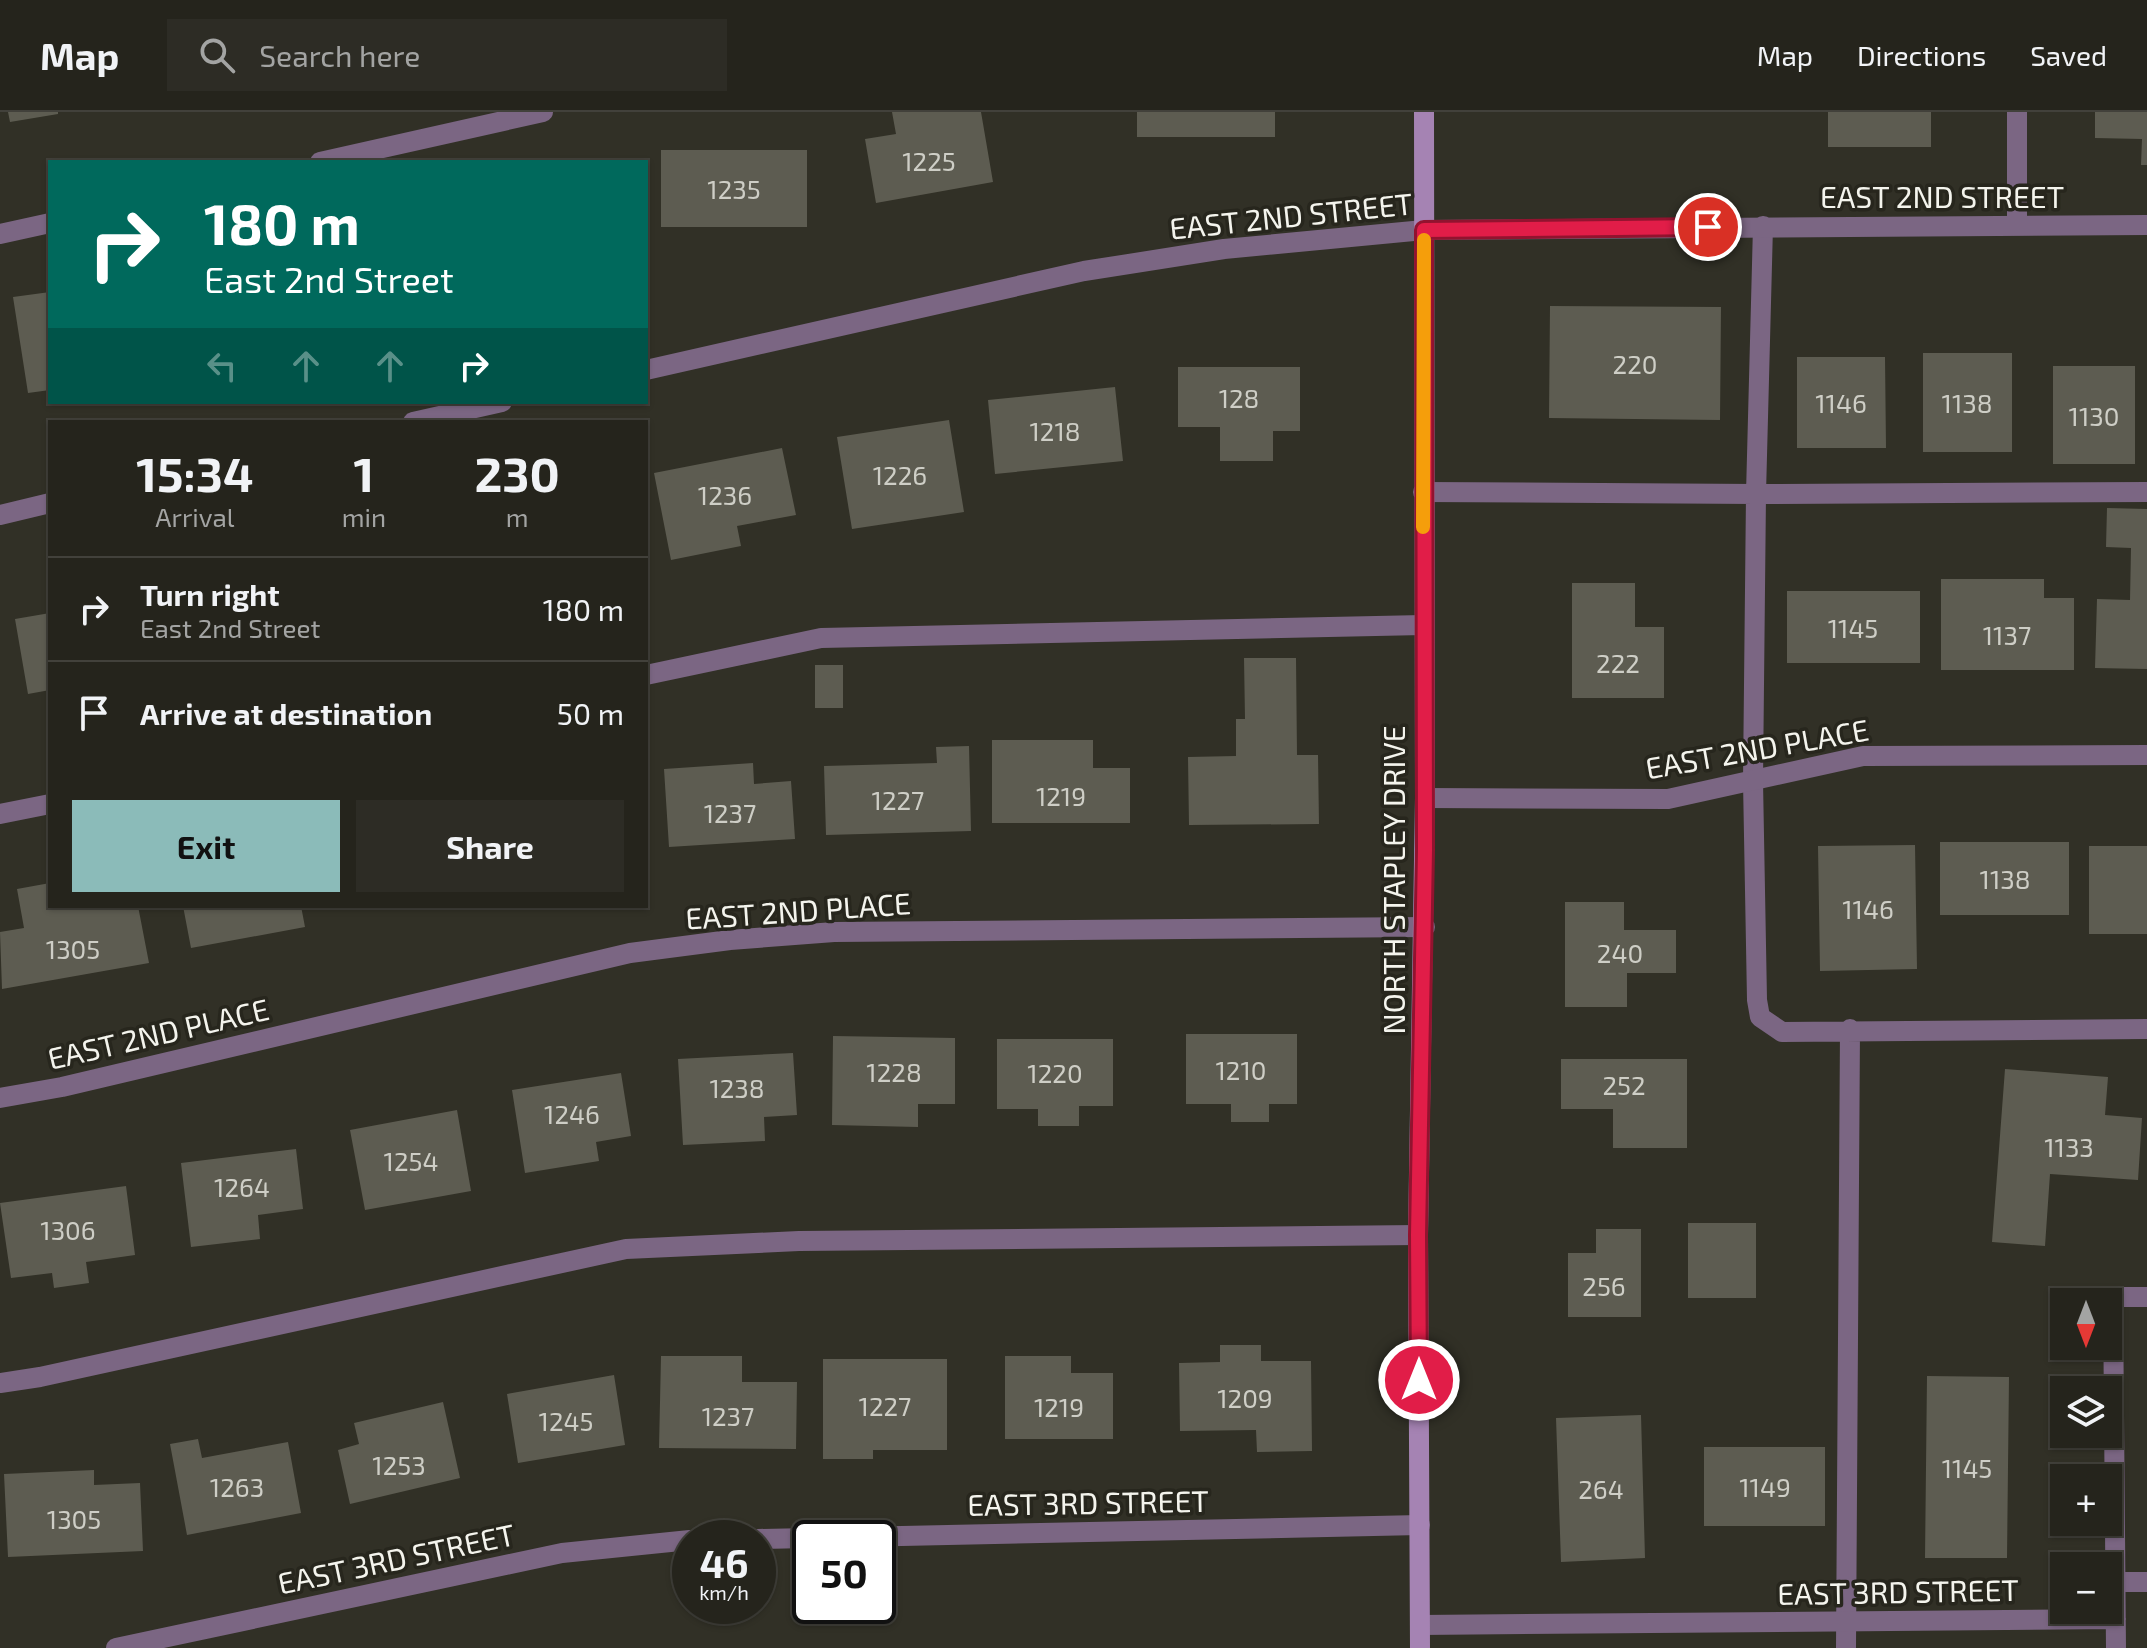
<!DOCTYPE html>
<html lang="en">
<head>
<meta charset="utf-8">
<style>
  body { margin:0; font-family:"Exo 2",sans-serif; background:#2d2c25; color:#f1f3f6; height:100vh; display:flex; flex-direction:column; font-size:30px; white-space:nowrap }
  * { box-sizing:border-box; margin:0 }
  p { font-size:26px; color:#a3a4a3 }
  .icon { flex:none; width:44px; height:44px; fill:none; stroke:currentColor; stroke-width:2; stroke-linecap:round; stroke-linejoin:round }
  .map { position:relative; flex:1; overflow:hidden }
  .side { position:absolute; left:48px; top:308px; width:600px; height:488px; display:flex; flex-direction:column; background:#25241c; border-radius:0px; box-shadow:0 2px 6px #0004,0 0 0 2px #42413b }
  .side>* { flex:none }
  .top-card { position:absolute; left:48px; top:48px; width:600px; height:244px; border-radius:0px; box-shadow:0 2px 6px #0004,0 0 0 2px #42413b; background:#00695c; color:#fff; overflow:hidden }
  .needle { width:52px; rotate:180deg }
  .buttons { position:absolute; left:2050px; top:1176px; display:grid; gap:16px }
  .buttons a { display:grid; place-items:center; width:72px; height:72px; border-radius:0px; background:#25241c; box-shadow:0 2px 6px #0004,0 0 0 2px #42413b; font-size:40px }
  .speed { position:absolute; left:672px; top:1408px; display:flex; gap:16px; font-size:40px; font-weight:700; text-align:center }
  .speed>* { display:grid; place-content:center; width:104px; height:104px; border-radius:50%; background:#25241c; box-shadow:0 2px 6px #0004,0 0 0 2px #42413b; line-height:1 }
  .speed small { font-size:20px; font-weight:400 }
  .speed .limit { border:4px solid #111; border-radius:12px; background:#fff; color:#111 }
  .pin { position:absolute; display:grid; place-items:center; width:68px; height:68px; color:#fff; margin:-34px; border:4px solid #fff; border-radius:50%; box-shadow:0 2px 8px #0007 }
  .me { position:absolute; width:88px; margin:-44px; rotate:0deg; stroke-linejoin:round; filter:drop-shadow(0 0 6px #0008) }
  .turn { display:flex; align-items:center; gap:28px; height:168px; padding:0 24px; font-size:36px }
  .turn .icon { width:104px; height:104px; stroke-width:2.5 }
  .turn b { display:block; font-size:56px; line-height:68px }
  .lanes { display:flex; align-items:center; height:76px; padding:0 24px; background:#0003; justify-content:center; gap:40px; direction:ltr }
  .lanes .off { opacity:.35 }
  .eta { display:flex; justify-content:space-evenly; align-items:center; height:136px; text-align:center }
  .eta b { font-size:48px; font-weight:700; line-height:56px }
  .action { display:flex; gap:16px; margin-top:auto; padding:16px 24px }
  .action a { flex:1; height:92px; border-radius:0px; background:#8bbbb9; color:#111; font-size:32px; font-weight:700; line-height:92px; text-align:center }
  .action a+a { background:#2d2c25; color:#f1f3f6 }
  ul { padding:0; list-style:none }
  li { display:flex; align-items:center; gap:24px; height:104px; padding:0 24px; border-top:2px solid #42413b }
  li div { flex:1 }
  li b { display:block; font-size:30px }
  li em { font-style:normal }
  header { display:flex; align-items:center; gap:48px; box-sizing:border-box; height:112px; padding:0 40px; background:#25241c; border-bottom:2px solid #42413b }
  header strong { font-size:38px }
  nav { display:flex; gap:44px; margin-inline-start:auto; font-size:28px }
  .search { width:560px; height:72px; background:#2d2c25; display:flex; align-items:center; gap:20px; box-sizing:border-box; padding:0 28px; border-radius:0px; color:#a3a4a3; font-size:30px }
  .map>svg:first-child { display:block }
  .building { fill:#5d5c51 }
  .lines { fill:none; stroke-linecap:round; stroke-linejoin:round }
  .service { stroke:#7b6683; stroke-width:20 }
  .minor { stroke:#7b6683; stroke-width:20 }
  .secondary { stroke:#a583b3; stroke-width:20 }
  .route-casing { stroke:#92132f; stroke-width:20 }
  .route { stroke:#e11d48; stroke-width:14 }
  .slow { stroke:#f59e0b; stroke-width:14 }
  .labels { text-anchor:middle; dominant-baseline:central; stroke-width:7; stroke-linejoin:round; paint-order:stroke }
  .number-label { font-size:26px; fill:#cecec6 }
  .street-label { font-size:30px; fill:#f4f4ed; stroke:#27261d }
</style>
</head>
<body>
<header>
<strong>Map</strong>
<div class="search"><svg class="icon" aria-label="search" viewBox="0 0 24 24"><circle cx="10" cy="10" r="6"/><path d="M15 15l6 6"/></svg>Search here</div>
<nav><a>Map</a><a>Directions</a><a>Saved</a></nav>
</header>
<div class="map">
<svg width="2147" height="1536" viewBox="0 0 2147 1536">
  <rect width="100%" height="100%" fill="#313026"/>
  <!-- building -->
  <path class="building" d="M 8,0 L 58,0 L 58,2 L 10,10 Z
    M 892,0 L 981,0 L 993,70 L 876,91 L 865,27 L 896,22 Z
    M 1137,0 L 1275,0 L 1275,25 L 1137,25 Z
    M 1828,0 L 1931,0 L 1931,35 L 1828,35 Z
    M 2095,0 L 2147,0 L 2147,53 L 2141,53 L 2142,27 L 2095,26 Z
    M 661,38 L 807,38 L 807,115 L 661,115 Z
    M 50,180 L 50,278 L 28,281 L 13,185 Z
    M 1550,194 L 1721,195 L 1720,308 L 1549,306 Z
    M 1923,241 L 2012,241 L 2012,340 L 1923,340 Z
    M 1797,245 L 1885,245 L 1886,336 L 1797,336 Z
    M 2053,254 L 2135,254 L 2135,352 L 2053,352 Z
    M 1178,255 L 1300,255 L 1300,319 L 1273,319 L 1273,349 L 1220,349 L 1220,315 L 1178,315 Z
    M 1115,275 L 1123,349 L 995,362 L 988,288 Z
    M 949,308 L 964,400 L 852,417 L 837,325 Z
    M 782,336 L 796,403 L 737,414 L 741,434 L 671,448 L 654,361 Z
    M 2107,396 L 2147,397 L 2147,557 L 2095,556 L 2097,487 L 2130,488 L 2131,436 L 2106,435 Z
    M 1941,467 L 2044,467 L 2044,486 L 2074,486 L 2074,558 L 1941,558 Z
    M 1572,471 L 1635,471 L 1635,515 L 1664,515 L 1664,586 L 1572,586 Z
    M 1787,479 L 1920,479 L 1920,551 L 1787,551 Z
    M 50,501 L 50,578 L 28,582 L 15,507 Z
    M 1244,546 L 1296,546 L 1297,643 L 1318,643 L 1319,712 L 1189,713 L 1188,645 L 1236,644 L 1236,607 L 1245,607 Z
    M 815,553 L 843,553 L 843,596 L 815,596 Z
    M 992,628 L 1093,628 L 1093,656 L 1130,656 L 1130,711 L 992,711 Z
    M 969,634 L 971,719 L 826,723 L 824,654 L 937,651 L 936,635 Z
    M 753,651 L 754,672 L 791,669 L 795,727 L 669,735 L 664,657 Z
    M 1940,730 L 2069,730 L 2069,803 L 1940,803 Z
    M 1915,733 L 1917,857 L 1820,859 L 1818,734 Z
    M 2089,734 L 2147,734 L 2147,822 L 2089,822 Z
    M 50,771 L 50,794 L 138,794 L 149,851 L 2,877 L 0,820 L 24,816 L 17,777 Z
    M 1565,790 L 1624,790 L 1624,818 L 1676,818 L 1676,861 L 1627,861 L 1627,895 L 1565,895 Z
    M 183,794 L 301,794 L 305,815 L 191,836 Z
    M 1186,922 L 1297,922 L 1297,992 L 1269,992 L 1269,1010 L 1231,1010 L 1231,992 L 1186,992 Z
    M 833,924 L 955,926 L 955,992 L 918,992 L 918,1015 L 832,1013 Z
    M 997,927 L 1113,927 L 1113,994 L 1079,994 L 1079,1014 L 1038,1014 L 1038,997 L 997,997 Z
    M 793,941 L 797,1003 L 764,1005 L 765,1029 L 683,1033 L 678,947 Z
    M 1561,947 L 1687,947 L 1687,1036 L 1613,1036 L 1613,997 L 1561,997 Z
    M 2005,957 L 2108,965 L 2105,1003 L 2142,1006 L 2138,1068 L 2050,1062 L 2045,1134 L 1992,1130 Z
    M 621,961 L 631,1024 L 596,1030 L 599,1049 L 525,1061 L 512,978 Z
    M 457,998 L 471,1079 L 365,1098 L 350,1018 Z
    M 296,1037 L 303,1097 L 258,1103 L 260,1127 L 191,1135 L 181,1051 Z
    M 126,1074 L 135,1143 L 86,1150 L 89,1171 L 54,1176 L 52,1161 L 11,1166 L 0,1091 Z
    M 1688,1111 L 1756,1111 L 1756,1186 L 1688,1186 Z
    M 1596,1117 L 1641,1117 L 1641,1205 L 1568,1205 L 1568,1141 L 1596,1141 Z
    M 1220,1233 L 1261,1233 L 1261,1249 L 1311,1249 L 1312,1339 L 1257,1340 L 1256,1318 L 1180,1319 L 1179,1251 L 1220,1250 Z
    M 661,1244 L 742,1244 L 742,1270 L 797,1270 L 796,1337 L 659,1336 Z
    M 1005,1244 L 1071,1244 L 1071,1261 L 1113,1261 L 1113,1327 L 1005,1327 Z
    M 823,1247 L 947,1247 L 947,1338 L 873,1338 L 873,1347 L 823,1347 Z
    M 614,1263 L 625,1333 L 518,1351 L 507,1282 Z
    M 1927,1264 L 2009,1265 L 2007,1446 L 1925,1446 Z
    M 443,1290 L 460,1366 L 350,1392 L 338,1338 L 359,1332 L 354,1311 Z
    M 1641,1303 L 1645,1446 L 1561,1450 L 1556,1306 Z
    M 198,1327 L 202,1346 L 288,1330 L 301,1401 L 187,1423 L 170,1332 Z
    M 1704,1335 L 1825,1335 L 1825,1414 L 1704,1414 Z
    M 94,1358 L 94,1373 L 140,1371 L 143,1439 L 8,1445 L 4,1362 Z"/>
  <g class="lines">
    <!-- service -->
    <path class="service" d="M 320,50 L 543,0
      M 1763,114 L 1756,382 L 2147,380
      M 0,122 L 50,111
      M 1423,380 L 1756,382 L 1753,669 L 1757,888 L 1760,905 L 1782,920 L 2147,917
      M 646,563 L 821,526 L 1423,513
      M 0,702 L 50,692
      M 0,1271 L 40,1265 L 626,1137 L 799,1129 L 1418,1123
      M 2116,1470 L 2147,1470
      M 1846,1536 L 1850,917"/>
    <!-- minor -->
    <path class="minor" d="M 2017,0 L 2017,114
      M 646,258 L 1084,159 L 1224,137 L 1424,118 L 2147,113
      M 413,310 L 502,290
      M 0,403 L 50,391
      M 1425,686 L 1668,687 L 1863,644 L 2147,643
      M 0,986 L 62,975 L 630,841 L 730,828 L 834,820 L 1425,815
      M 758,1427 L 1420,1413
      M 1420,1513 L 2116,1507
      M 116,1536 L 562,1441 L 690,1428
      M 2116,1536 L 2113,1185 L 2147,1185"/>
    <!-- secondary -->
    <path class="secondary" d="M 1420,1536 L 1418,1123 L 1425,686 L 1424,0"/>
  </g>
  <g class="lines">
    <defs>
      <path id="route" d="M 1419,1268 L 1418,1123 L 1425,738 L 1424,118 L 1708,115"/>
    </defs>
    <!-- route casing -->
    <use href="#route" class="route-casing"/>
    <!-- route -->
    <use href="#route" class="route"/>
    <!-- slow -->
    <path class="slow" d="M 1423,415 L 1424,128"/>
  </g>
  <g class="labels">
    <!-- number labels -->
    <g class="number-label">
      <text x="929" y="48">1225</text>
      <text x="734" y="76">1235</text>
      <text x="1635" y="251">220</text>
      <text x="1239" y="285">128</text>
      <text x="1841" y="290">1146</text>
      <text x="1967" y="290">1138</text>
      <text x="2094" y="303">1130</text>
      <text x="1055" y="318">1218</text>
      <text x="900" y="362">1226</text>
      <text x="725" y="382">1236</text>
      <text x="1853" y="515">1145</text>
      <text x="2007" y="522">1137</text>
      <text x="1618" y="550">222</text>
      <text x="1061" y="683">1219</text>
      <text x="898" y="687">1227</text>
      <text x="730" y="700">1237</text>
      <text x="2005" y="766">1138</text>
      <text x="1868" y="796">1146</text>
      <text x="73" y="836">1305</text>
      <text x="1620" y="840">240</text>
      <text x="1241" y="957">1210</text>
      <text x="894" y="959">1228</text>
      <text x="1055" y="960">1220</text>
      <text x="1624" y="972">252</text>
      <text x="737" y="975">1238</text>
      <text x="572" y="1001">1246</text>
      <text x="2069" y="1034">1133</text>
      <text x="411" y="1048">1254</text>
      <text x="242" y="1074">1264</text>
      <text x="68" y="1117">1306</text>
      <text x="1604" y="1173">256</text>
      <text x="1245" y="1285">1209</text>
      <text x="885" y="1293">1227</text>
      <text x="1059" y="1294">1219</text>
      <text x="728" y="1303">1237</text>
      <text x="566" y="1308">1245</text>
      <text x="399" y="1352">1253</text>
      <text x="1967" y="1355">1145</text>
      <text x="237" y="1374">1263</text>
      <text x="1765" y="1374">1149</text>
      <text x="1601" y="1376">264</text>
      <text x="74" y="1406">1305</text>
    </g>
    <!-- street labels -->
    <g class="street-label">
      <text x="1942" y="84">EAST 2ND STREET</text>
      <text transform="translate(1291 103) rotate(-6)">EAST 2ND STREET</text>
      <text transform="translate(1757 636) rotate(-10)">EAST 2ND PLACE</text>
      <text transform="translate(1393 768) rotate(-90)">NORTH STAPLEY DRIVE</text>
      <text transform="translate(798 798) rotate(-4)">EAST 2ND PLACE</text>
      <text transform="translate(158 921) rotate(-13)">EAST 2ND PLACE</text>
      <text transform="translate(1088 1390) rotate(-1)">EAST 3RD STREET</text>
      <text transform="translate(396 1446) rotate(-12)">EAST 3RD STREET</text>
      <text transform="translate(1898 1479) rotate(-1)">EAST 3RD STREET</text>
    </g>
  </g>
</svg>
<div class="buttons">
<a><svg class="needle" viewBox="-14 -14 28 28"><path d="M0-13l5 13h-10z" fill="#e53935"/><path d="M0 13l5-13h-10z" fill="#a3a4a3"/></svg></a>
<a><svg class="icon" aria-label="layers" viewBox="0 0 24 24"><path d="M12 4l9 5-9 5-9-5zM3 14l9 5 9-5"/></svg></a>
<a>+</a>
<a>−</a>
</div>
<div class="speed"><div>46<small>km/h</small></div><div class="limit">50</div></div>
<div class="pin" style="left:1708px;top:115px;background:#d93025"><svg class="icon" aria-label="arrive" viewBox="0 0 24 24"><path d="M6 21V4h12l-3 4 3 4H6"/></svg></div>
<svg class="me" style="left:1419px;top:1268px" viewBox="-20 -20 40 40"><circle r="17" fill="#e11d48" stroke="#fff" stroke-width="3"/><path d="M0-11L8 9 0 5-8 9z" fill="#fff"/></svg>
<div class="top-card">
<div class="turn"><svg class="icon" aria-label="right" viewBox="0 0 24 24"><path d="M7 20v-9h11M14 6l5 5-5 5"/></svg><div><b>180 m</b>East 2nd Street</div></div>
<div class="lanes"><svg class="icon off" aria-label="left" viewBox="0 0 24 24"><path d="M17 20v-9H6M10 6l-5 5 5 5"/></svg><svg class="icon off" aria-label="ahead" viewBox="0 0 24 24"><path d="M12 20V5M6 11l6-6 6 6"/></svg><svg class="icon off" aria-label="ahead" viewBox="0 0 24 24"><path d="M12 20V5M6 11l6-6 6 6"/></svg><svg class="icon" aria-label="right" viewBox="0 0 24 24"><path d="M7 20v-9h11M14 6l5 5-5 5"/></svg></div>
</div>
<section class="side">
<div class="eta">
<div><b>15:34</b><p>Arrival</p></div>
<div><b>1</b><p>min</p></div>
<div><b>230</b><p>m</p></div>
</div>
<ul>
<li><svg class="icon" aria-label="right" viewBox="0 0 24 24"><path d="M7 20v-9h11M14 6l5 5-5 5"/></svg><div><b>Turn right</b><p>East 2nd Street</p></div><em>180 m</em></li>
<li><svg class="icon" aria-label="arrive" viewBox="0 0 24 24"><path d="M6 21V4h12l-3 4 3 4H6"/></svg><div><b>Arrive at destination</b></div><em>50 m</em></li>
</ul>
<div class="action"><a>Exit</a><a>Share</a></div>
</section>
</div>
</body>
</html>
